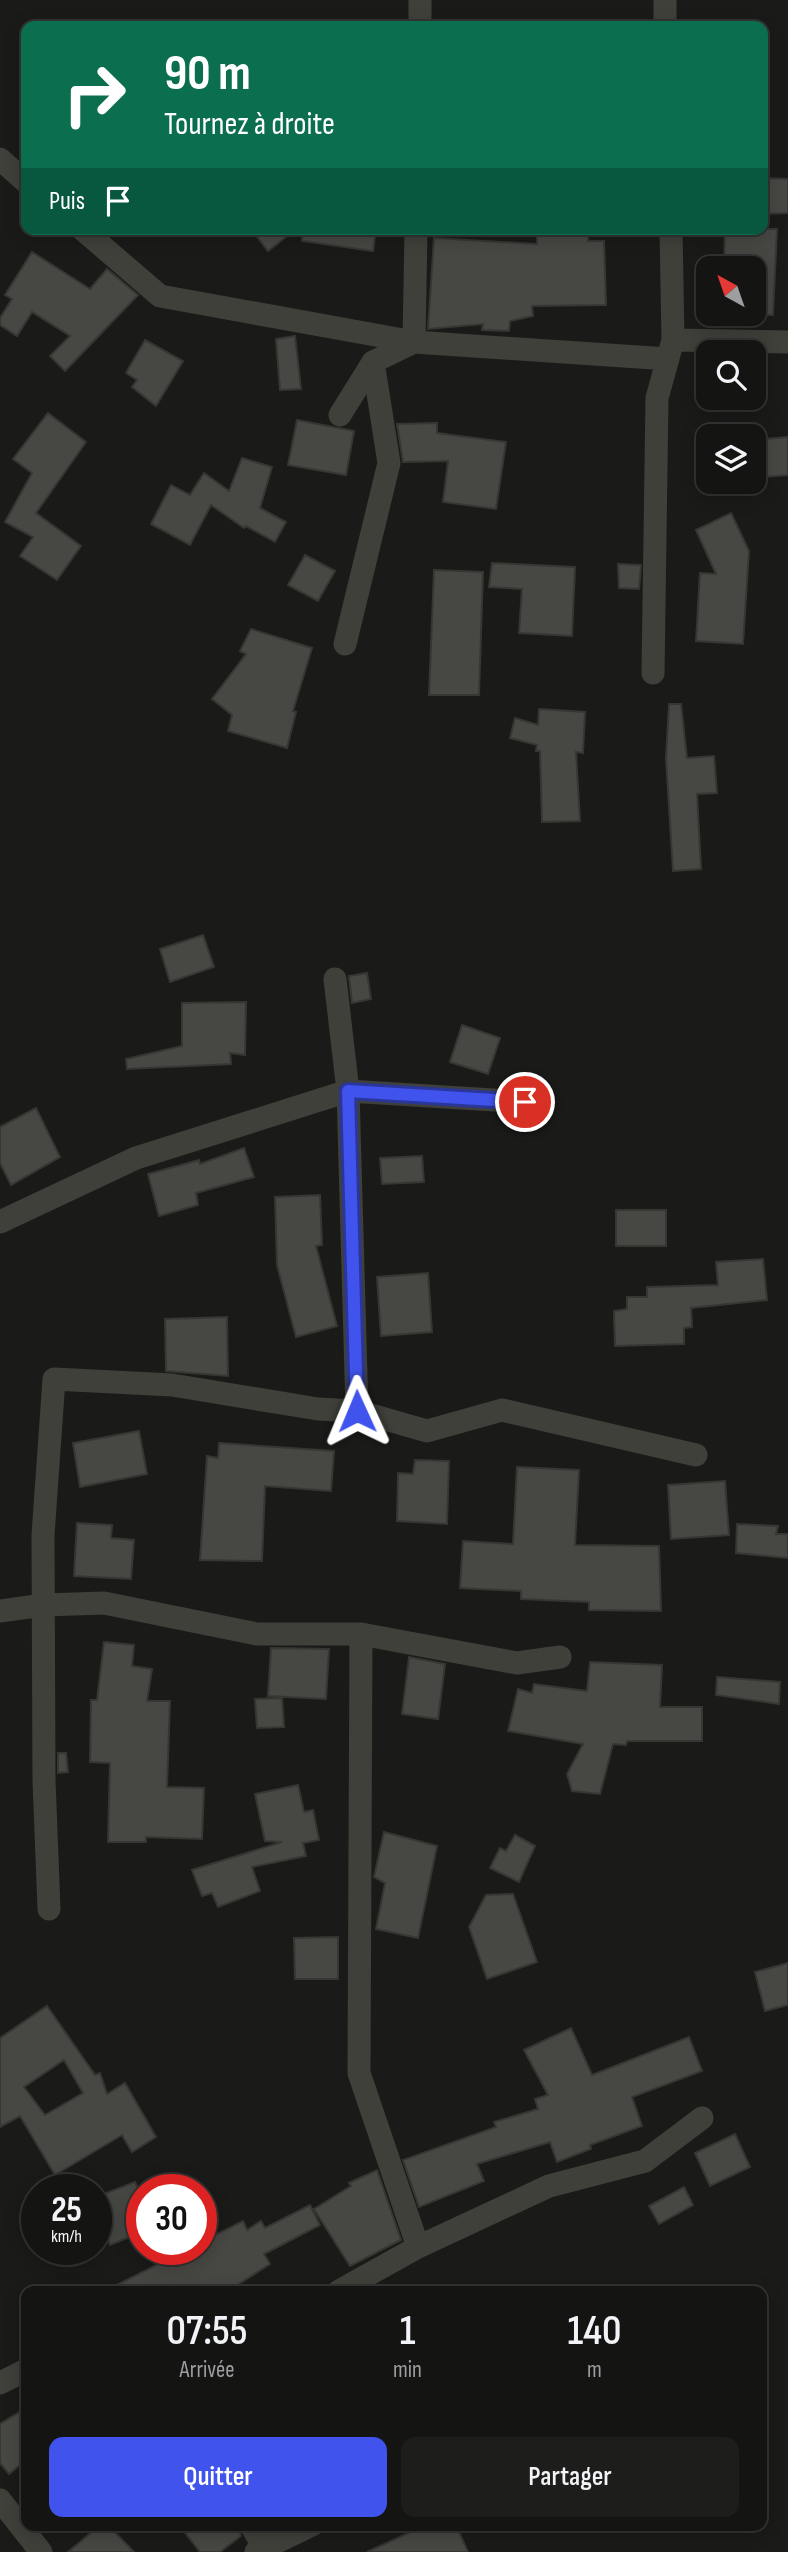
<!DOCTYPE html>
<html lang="fr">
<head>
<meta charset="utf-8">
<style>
  body { margin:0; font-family:"Sofia Sans Condensed",sans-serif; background:#1d1d1c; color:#f1f3f6; height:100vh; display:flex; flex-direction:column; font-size:26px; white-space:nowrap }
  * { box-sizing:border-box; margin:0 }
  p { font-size:23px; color:#9d9ea0 }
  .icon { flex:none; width:38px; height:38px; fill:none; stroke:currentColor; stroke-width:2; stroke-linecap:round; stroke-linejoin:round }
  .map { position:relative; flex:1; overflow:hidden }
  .side { position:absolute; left:21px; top:2286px; width:746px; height:245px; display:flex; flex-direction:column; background:#141413; border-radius:14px; box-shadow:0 4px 18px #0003,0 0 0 2px #333 }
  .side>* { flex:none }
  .top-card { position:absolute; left:21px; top:21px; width:747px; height:214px; border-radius:14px; box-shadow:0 4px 18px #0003,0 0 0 2px #333; background:#0b6e4f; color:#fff; overflow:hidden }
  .needle { width:46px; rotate:320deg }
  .controls { position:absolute; left:696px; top:256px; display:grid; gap:14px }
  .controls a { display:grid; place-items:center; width:70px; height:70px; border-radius:14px; background:#141413; box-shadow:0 4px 18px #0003,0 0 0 2px #333; font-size:35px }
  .speed { position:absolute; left:21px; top:2174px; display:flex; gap:14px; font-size:35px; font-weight:700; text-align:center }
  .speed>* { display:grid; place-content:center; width:91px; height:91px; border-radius:50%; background:#141413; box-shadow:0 4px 18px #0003,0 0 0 2px #333; line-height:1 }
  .speed small { font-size:18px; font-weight:400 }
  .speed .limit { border:10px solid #d22; background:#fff; color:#111 }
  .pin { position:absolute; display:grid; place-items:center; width:60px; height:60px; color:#fff; margin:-30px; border:4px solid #fff; border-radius:50%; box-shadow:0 2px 7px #0007 }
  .me { position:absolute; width:77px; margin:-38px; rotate:359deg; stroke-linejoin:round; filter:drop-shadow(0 0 5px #0008) }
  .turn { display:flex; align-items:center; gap:24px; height:147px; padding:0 28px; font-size:32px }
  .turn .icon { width:91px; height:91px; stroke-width:2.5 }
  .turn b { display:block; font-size:49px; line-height:60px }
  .then { display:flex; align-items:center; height:66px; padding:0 28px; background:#0003; gap:14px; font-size:26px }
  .eta { display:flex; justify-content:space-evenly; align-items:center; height:119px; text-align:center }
  .eta b { font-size:42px; font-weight:600; line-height:49px }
  .cta { display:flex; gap:14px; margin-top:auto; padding:14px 28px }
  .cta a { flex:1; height:80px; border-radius:14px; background:#4053ec; color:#fff; font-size:28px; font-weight:600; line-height:80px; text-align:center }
  .cta a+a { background:#1d1d1c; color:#f1f3f6 }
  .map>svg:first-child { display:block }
  .building { fill:#474843; stroke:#363733; stroke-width:2; fill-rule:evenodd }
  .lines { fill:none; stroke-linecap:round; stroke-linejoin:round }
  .minor { stroke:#3f403a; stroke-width:23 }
  .route-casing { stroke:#2a3699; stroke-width:18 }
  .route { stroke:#4053ec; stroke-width:12 }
</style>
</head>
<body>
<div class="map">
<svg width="788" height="2552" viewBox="0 0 788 2552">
  <rect width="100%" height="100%" fill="#1a1b19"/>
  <!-- building -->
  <path class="building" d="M 763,178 L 788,179 L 788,213 L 763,214 Z
    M 251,229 L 296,229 L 268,251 Z
    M 303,229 L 376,229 L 373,251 L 302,241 Z
    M 537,229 L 589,229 L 588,241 L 604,241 L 606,305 L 532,306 L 533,316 L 510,321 L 509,331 L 482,330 L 483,324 L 428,329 L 434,238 L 537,244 Z
    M 725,229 L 777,229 L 773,315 L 754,315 L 754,268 L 724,268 Z
    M 32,252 L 90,289 L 107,269 L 138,295 L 65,371 L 50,356 L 70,336 L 32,312 L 17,336 L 0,325 L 0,318 L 12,299 L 5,295 Z
    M 295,336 L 301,389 L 280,390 L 276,339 Z
    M 145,340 L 183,361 L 156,406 L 132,387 L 137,380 L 126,373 Z
    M 48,413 L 86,442 L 36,513 L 81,546 L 57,580 L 20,556 L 33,537 L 5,522 L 32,473 L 13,459 Z
    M 297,420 L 354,431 L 346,475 L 288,465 Z
    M 437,423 L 437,433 L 506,442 L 496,509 L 443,502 L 448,461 L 403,462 L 397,424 Z
    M 788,437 L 788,475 L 766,477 L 765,439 Z
    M 242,458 L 272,467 L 260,508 L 286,522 L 275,542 L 246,526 L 244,528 L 211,505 L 190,545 L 151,524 L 171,485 L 190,495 L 204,473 L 229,491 Z
    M 731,513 L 749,551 L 743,644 L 696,641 L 700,573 L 716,574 L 696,530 Z
    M 305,555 L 335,571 L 318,601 L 288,585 Z
    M 492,563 L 575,567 L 572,636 L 519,633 L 522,589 L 489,587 Z
    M 618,564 L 641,565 L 639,589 L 619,588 Z
    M 434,570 L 483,572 L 479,695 L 429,695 Z
    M 251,629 L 312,648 L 293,711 L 296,712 L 287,748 L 228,731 L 232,715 L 212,699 L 246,654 L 240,651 Z
    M 669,704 L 681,704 L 687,758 L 714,756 L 717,793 L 697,794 L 701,869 L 673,871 L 666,759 Z
    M 539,709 L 585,712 L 583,753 L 576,752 L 580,821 L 542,822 L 540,751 L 536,751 L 537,745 L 510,738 L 515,718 L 538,725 Z
    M 203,935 L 214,967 L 170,982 L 160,949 Z
    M 367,973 L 371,999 L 352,1003 L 349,976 Z
    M 246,1002 L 245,1055 L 230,1053 L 231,1064 L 127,1069 L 126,1059 L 182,1046 L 182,1003 Z
    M 462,1025 L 500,1038 L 488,1074 L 450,1062 Z
    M 36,1108 L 60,1157 L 11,1185 L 0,1163 L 0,1127 Z
    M 244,1148 L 254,1177 L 196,1193 L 198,1205 L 159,1216 L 148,1174 L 199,1160 L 200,1164 Z
    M 422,1156 L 424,1182 L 382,1184 L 380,1158 Z
    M 320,1195 L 322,1245 L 316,1246 L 337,1326 L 296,1337 L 277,1265 L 275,1197 Z
    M 616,1210 L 666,1210 L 666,1246 L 616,1246 Z
    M 763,1259 L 767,1300 L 691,1308 L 692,1327 L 684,1328 L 684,1344 L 615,1346 L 614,1311 L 627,1309 L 627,1297 L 647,1297 L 647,1287 L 718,1285 L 716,1262 Z
    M 428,1273 L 432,1332 L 381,1336 L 377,1277 Z
    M 227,1317 L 228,1376 L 166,1371 L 165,1319 Z
    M 139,1431 L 147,1474 L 80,1487 L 73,1443 Z
    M 219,1443 L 334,1451 L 331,1491 L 265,1486 L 262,1561 L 200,1560 L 207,1456 L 218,1458 Z
    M 415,1460 L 449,1461 L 447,1524 L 397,1521 L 398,1473 L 413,1474 Z
    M 517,1467 L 579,1470 L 575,1545 L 659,1546 L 661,1611 L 589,1610 L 589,1602 L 521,1599 L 521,1591 L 460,1588 L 463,1541 L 513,1544 Z
    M 725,1481 L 729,1535 L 671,1539 L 668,1485 Z
    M 77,1523 L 112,1525 L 111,1538 L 134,1540 L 131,1579 L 74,1576 Z
    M 737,1524 L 778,1526 L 776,1534 L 788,1534 L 788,1558 L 736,1553 Z
    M 104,1642 L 134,1645 L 132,1666 L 152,1669 L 147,1701 L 170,1701 L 167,1787 L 204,1788 L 202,1839 L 146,1837 L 146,1842 L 108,1842 L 110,1763 L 90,1762 L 91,1700 L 97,1700 Z
    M 271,1648 L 329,1649 L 326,1699 L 268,1696 Z
    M 409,1657 L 445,1664 L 438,1719 L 402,1714 Z
    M 590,1662 L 662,1665 L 660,1707 L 702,1707 L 702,1741 L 627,1741 L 626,1745 L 613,1744 L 600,1794 L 572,1791 L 567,1774 L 583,1744 L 508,1731 L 518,1689 L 532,1693 L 534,1684 L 587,1691 Z
    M 717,1677 L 780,1682 L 779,1704 L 716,1695 Z
    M 282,1698 L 284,1727 L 257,1728 L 255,1699 Z
    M 58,1753 L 66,1753 L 68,1772 L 58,1773 Z
    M 298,1785 L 304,1812 L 313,1810 L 319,1840 L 303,1843 L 306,1856 L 252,1867 L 260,1891 L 218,1907 L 212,1893 L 202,1896 L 192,1870 L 282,1842 L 265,1841 L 255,1794 Z
    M 384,1832 L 437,1846 L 418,1938 L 376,1929 L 385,1883 L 374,1877 Z
    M 515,1835 L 535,1846 L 519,1882 L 490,1868 L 500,1848 L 506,1851 Z
    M 513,1894 L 537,1962 L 487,1979 L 469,1927 L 486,1895 Z
    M 338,1937 L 338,1979 L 295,1979 L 294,1938 Z
    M 788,1963 L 788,2005 L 765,2011 L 755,1972 Z
    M 47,2006 L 95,2075 L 100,2073 L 107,2094 L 125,2083 L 156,2137 L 132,2152 L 122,2135 L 55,2175 L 20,2116 L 0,2127 L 0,2038 ZM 64,2060 L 83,2093 L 45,2115 L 24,2087 Z
    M 571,2028 L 592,2075 L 689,2037 L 702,2071 L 632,2097 L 642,2126 L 590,2145 L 591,2149 L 557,2162 L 550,2142 L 477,2164 L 484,2181 L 419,2207 L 403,2160 L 496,2127 L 494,2122 L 538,2109 L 535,2099 L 548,2095 L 524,2050 Z
    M 735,2134 L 750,2167 L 710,2186 L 695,2153 Z
    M 377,2170 L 401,2240 L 350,2266 L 314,2209 L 351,2186 L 349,2183 Z
    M 135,2182 L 142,2197 L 142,2232 L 110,2245 L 96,2211 L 96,2197 Z
    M 684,2187 L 693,2205 L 659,2224 L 649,2206 Z
    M 310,2205 L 320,2225 L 264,2254 L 270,2264 L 228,2291 L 105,2291 L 188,2249 L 201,2249 L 201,2242 L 243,2221 L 247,2230 L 261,2221 L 265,2228 Z
    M 26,2408 L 26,2460 L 9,2474 L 0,2463 L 0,2424 Z
    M 100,2525 L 108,2525 L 134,2552 L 68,2552 Z
    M 179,2525 L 237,2525 L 241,2536 L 220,2552 L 200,2552 Z
    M 426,2525 L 456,2525 L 468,2552 L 367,2552 Z"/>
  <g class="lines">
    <!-- minor -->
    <path class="minor" d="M 665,0 L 665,26
      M 420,26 L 420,0
      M 0,159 L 26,182
      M 82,229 L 160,296 L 414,342 L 416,229
      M 673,340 L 788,342
      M 340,415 L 373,362 L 414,342 L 668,359
      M 345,644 L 389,463 L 373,362
      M 653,673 L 657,398 L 673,340 L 671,229
      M 0,1222 L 136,1158 L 348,1091 L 525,1102
      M 357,1411 L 427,1431 L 502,1410 L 696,1455
      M 0,1611 L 43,1605 L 104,1603 L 257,1634 L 361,1634 L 517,1663 L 560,1657
      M 361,1634 L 359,2073 L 418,2247
      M 49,1909 L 44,1780 L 43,1535 L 54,1379 L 172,1385 L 318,1409 L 357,1411 L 348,1091 L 335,979
      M 339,2291 L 418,2247 L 549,2186 L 645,2161 L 702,2118
      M 0,2383 L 26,2370
      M 0,2500 L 41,2552
      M 251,2525 L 264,2548
      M 256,2552 L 312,2525"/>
  </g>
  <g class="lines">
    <defs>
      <path id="route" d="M 357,1411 L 348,1091 L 525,1102"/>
    </defs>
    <!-- route casing -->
    <use href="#route" class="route-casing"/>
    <!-- route -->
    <use href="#route" class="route"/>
  </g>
</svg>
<div class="controls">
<a><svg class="needle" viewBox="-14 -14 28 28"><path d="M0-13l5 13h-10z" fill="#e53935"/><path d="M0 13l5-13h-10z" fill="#9d9ea0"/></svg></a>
<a><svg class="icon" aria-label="search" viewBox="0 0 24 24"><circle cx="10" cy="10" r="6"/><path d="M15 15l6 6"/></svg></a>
<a><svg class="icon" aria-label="layers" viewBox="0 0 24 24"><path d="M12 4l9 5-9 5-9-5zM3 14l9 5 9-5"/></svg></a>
</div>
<div class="speed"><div>25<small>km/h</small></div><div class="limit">30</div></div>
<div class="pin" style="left:525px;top:1102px;background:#d93025"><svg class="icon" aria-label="arrive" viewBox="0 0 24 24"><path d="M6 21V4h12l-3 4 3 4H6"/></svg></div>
<svg class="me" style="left:357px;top:1411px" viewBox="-20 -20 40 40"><path d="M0-17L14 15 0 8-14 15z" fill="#4053ec" stroke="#fff" stroke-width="4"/></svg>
<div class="top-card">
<div class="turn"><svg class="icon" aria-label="right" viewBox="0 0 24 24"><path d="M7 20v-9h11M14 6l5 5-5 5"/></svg><div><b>90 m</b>Tournez à droite</div></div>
<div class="then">Puis<svg class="icon" aria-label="arrive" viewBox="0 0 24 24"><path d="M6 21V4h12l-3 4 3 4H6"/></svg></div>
</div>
<section class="side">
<div class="eta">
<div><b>07:55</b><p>Arrivée</p></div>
<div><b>1</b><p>min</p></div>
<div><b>140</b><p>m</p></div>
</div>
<div class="cta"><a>Quitter</a><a>Partager</a></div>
</section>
</div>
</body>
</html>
